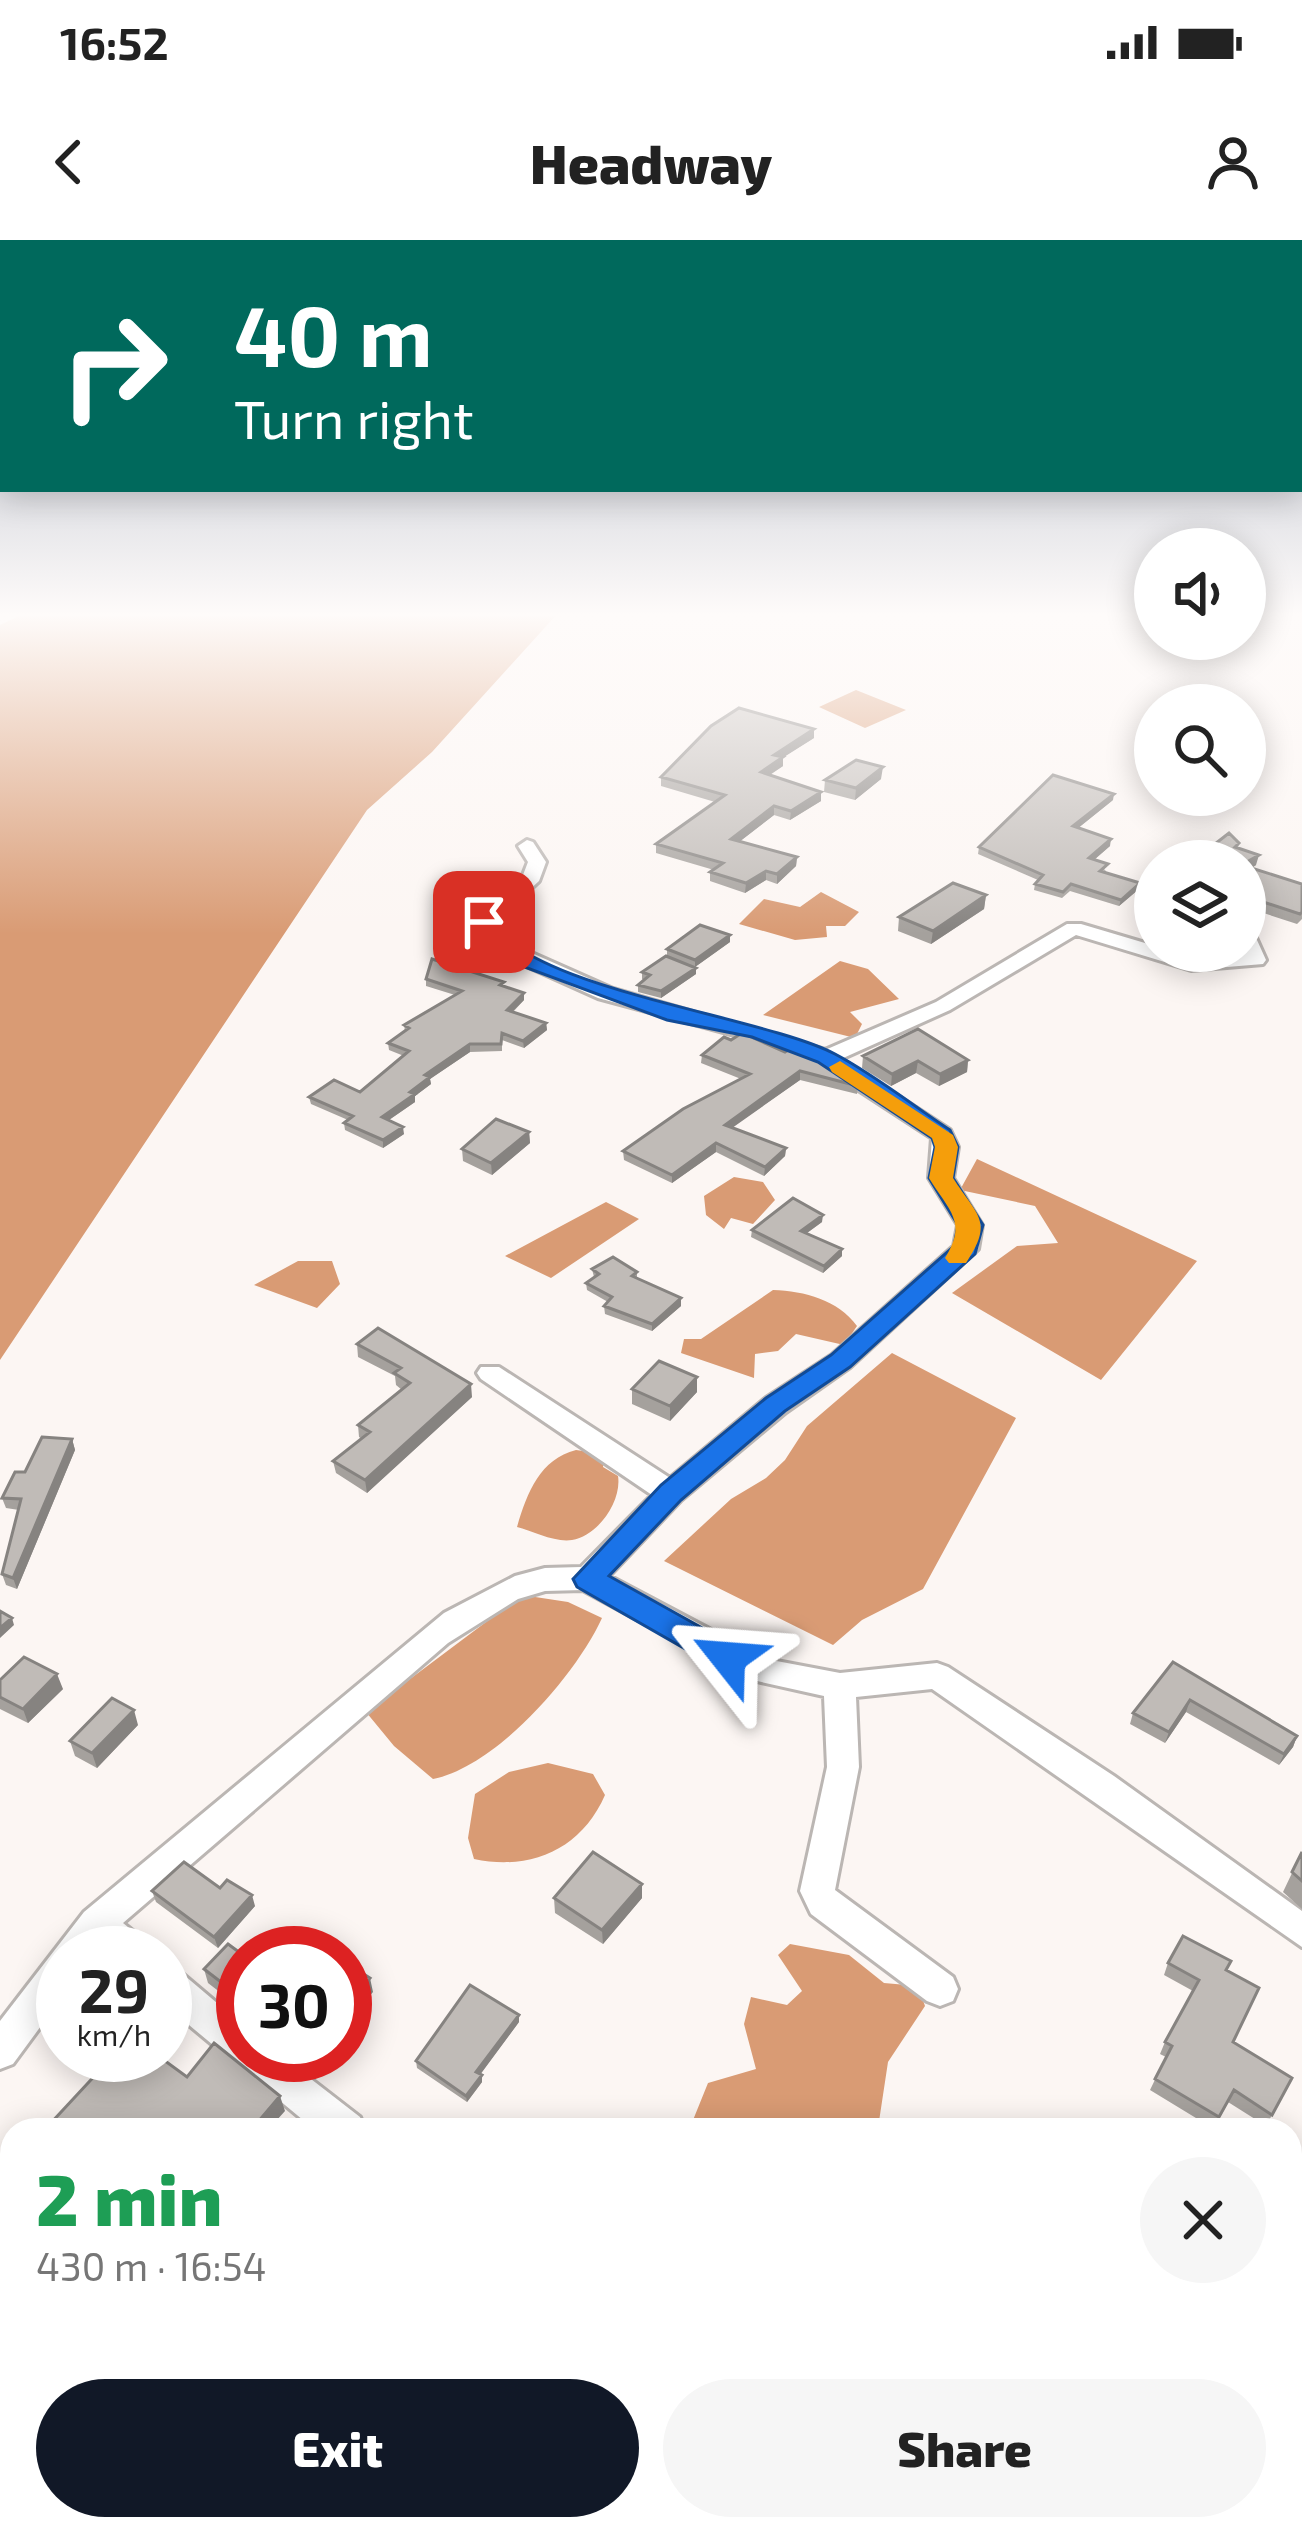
<!DOCTYPE html>
<html lang="en">
<head>
<meta charset="utf-8">
<style>
  body { margin:0; font-family:"Exo 2",sans-serif; background:#f6f6f6; color:#222; height:100vh; display:flex; flex-direction:column; font-size:45px; white-space:nowrap }
  * { box-sizing:border-box; margin:0 }
  p { font-size:39px; color:#767676 }
  .icon { flex:none; width:66px; height:66px; fill:none; stroke:currentColor; stroke-width:2; stroke-linecap:round; stroke-linejoin:round }
  .map { position:relative; flex:1; overflow:hidden }
  .panel { position:absolute; left:0px; top:1878px; width:1302px; height:423px; display:flex; flex-direction:column; background:#fff; border-radius:36px 36px 0 0; box-shadow:0 6px 30px #0003 }
  .panel>* { flex:none }
  .hud { position:absolute; left:0px; top:0px; width:1302px; height:252px; box-shadow:0 6px 30px #0003; background:#00695c; color:#fff; overflow:hidden }
  .controls { position:absolute; left:1134px; top:288px; display:grid; gap:24px }
  .controls a { display:grid; place-items:center; width:132px; height:132px; border-radius:50%; background:#fff; box-shadow:0 6px 30px #0003; font-size:60px }
  .speed { position:absolute; left:36px; top:1686px; display:flex; gap:24px; font-size:60px; font-weight:700; text-align:center }
  .speed>* { display:grid; place-content:center; width:156px; height:156px; border-radius:50%; background:#fff; box-shadow:0 6px 30px #0003; line-height:1 }
  .speed small { font-size:30px; font-weight:400 }
  .speed .limit { border:18px solid #d22; background:#fff; color:#111 }
  .pin { position:absolute; display:grid; place-items:center; width:102px; height:102px; color:#fff; margin:-51px; border-radius:24px; box-shadow:0 6px 18px #0006 }
  .me { position:absolute; width:132px; margin:-66px; rotate:298deg; stroke-linejoin:round; filter:drop-shadow(0 0 9px #0008) }
  .turn { display:flex; align-items:center; gap:42px; height:252px; padding:0 36px; font-size:54px }
  .turn .icon { width:156px; height:156px; stroke-width:2.5 }
  .turn b { display:block; font-size:84px; line-height:102px }
  .round { display:grid; place-items:center; flex:none; width:126px; height:126px; border-radius:63px; background:#f6f6f6 }
  .head { display:flex; align-items:center; justify-content:space-between; height:204px; padding:0 36px }
  h1 { font-size:72px; font-weight:800; line-height:90px; color:#1e9e55 }
  .cta { display:flex; gap:24px; margin-top:auto; padding:24px 36px }
  .cta a { flex:1; height:138px; border-radius:72px; background:#111827; color:#fff; font-size:48px; font-weight:800; line-height:138px; text-align:center }
  .cta a+a { background:#f6f6f6; color:#222 }
  .status { display:flex; justify-content:space-between; align-items:center; height:84px; padding:0 60px; background:#fff; direction:ltr }
  .status svg { height:33px; fill:currentColor }
  header { display:flex; justify-content:space-between; align-items:center; height:156px; padding:0 36px; background:#fff; font-size:54px; font-weight:800 }
  .map>svg:first-child { display:block }
  .water { fill:#d99b74 }
  .lines { fill:none; stroke-linecap:round; stroke-linejoin:round }
  .street-casing { stroke:#bbb6b3; stroke-width:6 }
  .street { fill:#fff; fill-rule:evenodd }
  .wall { fill:#a5a19d }
  .shaded-wall { fill:#868380 }
  .building { fill:#c0bbb7; stroke:#868380; stroke-width:3 }
  .route { fill:#1a73e8; stroke:#114b97; stroke-width:3 }
  .slow { fill:#f59e0b }
</style>
</head>
<body>
<div class="status"><b>16:52</b><svg viewBox="0 0 49 12"><path d="M0 12V9h3v3zM5 12V6h3v6zM10 12V3h3v9zM15 12V0h3v12zM26 1h20v11H26zM47 4h2v5h-2z"/></svg></div>
<header><svg class="icon" aria-label="back" viewBox="0 0 24 24"><path d="M15 5l-7 7 7 7"/></svg>Headway<svg class="icon" aria-label="person" viewBox="0 0 24 24"><circle cx="12" cy="8" r="4"/><path d="M4 21q1-7 8-7t8 7"/></svg></header>
<div class="map">
<svg width="1302" height="2299" viewBox="0 0 1302 2299">
  <rect width="100%" height="100%" fill="#fcf6f3"/>
  <!-- water -->
  <path class="water" d="M 27,372 L 559,372 L 432,512 L 367,570 L 0,1120 L 0,385 Z
    M 856,450 L 906,470 L 865,488 L 819,467 Z
    M 821,652 L 859,672 L 845,686 L 826,686 L 827,697 L 795,700 L 739,684 L 764,659 L 800,667 Z
    M 840,721 L 868,729 L 899,759 L 850,772 L 862,784 L 855,798 L 763,775 Z
    M 977,919 L 1197,1021 L 1101,1140 L 952,1053 L 1017,1006 L 1058,1003 L 1035,966 L 960,950 Z
    M 734,937 L 763,942 L 775,960 L 753,984 L 731,978 L 724,989 L 706,975 L 704,956 Z
    M 606,962 L 639,979 L 551,1038 L 505,1016 Z
    M 298,1021 L 332,1021 L 340,1044 L 317,1068 L 254,1045 Z
    M 773,1050 C 805,1051 838,1060 857,1086 L 844,1105 L 796,1094 L 778,1111 L 755,1114 L 754,1138 L 681,1113 L 684,1099 L 701,1099 Z
    M 892,1113 L 1016,1178 L 923,1349 L 862,1380 L 833,1405 L 664,1321 L 731,1259 L 766,1238 L 785,1220 L 807,1186 Z
    M 576,1210 L 605,1214 L 603,1227 L 618,1236 C 622,1261 598,1296 572,1300 C 556,1303 532,1291 517,1287 C 527,1253 540,1219 576,1210 Z
    M 522,1355 L 568,1362 L 602,1378 C 576,1435 497,1526 433,1539 L 394,1506 L 366,1472 Z
    M 548,1523 L 593,1534 L 605,1555 C 581,1610 530,1631 474,1619 L 468,1598 L 475,1554 L 509,1532 Z
    M 790,1704 L 849,1715 L 884,1743 L 918,1746 L 925,1766 L 888,1822 L 878,1888 L 859,1881 L 854,1890 L 689,1890 L 708,1843 L 756,1829 L 744,1784 L 751,1757 L 787,1765 L 802,1751 L 778,1715 Z"/>
  <g class="lines">
    <defs>
      <path id="street" d="M 527,600 L 533,602 L 546,622 L 539,641 L 494,683 L 495,689 L 534,714 L 613,749 L 825,810 L 936,762 L 1067,684 L 1081,684 L 1155,706 L 1155,711 L 1192,718 L 1244,715 L 1245,687 L 1252,689 L 1266,720 L 1263,724 L 1191,730 L 1076,695 L 950,770 L 841,819 L 950,890 L 958,907 L 953,938 L 982,985 L 978,1009 L 850,1127 L 786,1172 L 681,1260 L 609,1336 L 766,1419 L 840,1433 L 937,1423 L 948,1427 L 1114,1536 L 1302,1671 L 1302,1707 L 932,1449 L 856,1457 L 859,1527 L 835,1650 L 953,1737 L 958,1749 L 953,1761 L 940,1766 L 927,1761 L 811,1674 L 800,1651 L 827,1527 L 824,1456 L 748,1439 L 583,1350 L 545,1351 L 518,1359 L 448,1403 L 123,1683 L 145,1701 L 150,1713 L 106,1713 L 100,1707 L 95,1713 L 63,1713 L 63,1756 L 13,1824 L 0,1829 L 0,1781 L 84,1672 L 444,1373 L 515,1336 L 545,1328 L 581,1327 L 652,1255 L 481,1139 L 477,1133 L 481,1127 L 499,1127 L 670,1238 L 766,1158 L 832,1115 L 954,1006 L 958,985 L 929,938 L 932,898 L 817,823 L 764,803 L 598,758 L 520,723 L 478,695 L 477,678 L 523,635 L 528,622 L 518,606 Z
        M 165,1725 L 178,1730 L 243,1785 L 243,1815 L 280,1815 L 360,1877 L 365,1890 L 315,1890 L 165,1765 Z"/>
    </defs>
    <!-- street casing -->
    <use href="#street" class="street-casing"/>
    <!-- street -->
    <use href="#street" class="street"/>
  </g>
  <!-- wall -->
  <path class="wall" d="M 814,498 L 783,517 L 783,526 L 770,535 L 821,552 L 821,561 L 790,580 L 774,575 L 739,602 L 797,617 L 796,626 L 777,644 L 766,640 L 745,653 L 710,641 L 710,632 L 714,630 L 656,613 L 656,604 L 715,562 L 661,546 L 661,537 Z
    M 881,539 L 855,560 L 824,552 L 825,540 Z
    M 1113,560 L 1078,588 L 1110,606 L 1094,620 L 1106,631 L 1105,632 L 1139,649 L 1119,666 L 1070,651 L 1062,658 L 1034,650 L 1035,644 L 1038,640 L 978,614 L 979,607 Z
    M 1239,603 L 1238,608 L 1256,625 L 1252,628 L 1302,644 L 1302,679 L 1297,684 L 1245,667 L 1245,621 L 1193,621 Z
    M 986,655 L 984,669 L 931,704 L 898,691 L 899,677 Z
    M 730,702 L 695,727 L 667,716 L 667,709 Z
    M 696,728 L 696,734 L 661,758 L 638,752 L 638,745 L 644,740 L 642,739 L 642,732 Z
    M 426,739 L 504,747 L 524,753 L 524,760 L 513,772 L 546,783 L 547,790 L 524,808 L 502,800 L 502,811 L 470,812 L 430,839 L 431,844 L 415,856 L 415,862 L 389,880 L 404,894 L 383,908 L 345,890 L 344,883 L 348,880 L 311,864 L 309,857 L 360,852 L 404,816 L 389,810 L 388,803 L 405,791 L 404,785 L 455,755 L 426,746 Z
    M 724,797 L 858,846 L 857,854 L 800,840 L 732,887 L 786,908 L 785,916 L 764,936 L 716,912 L 672,943 L 624,920 L 623,911 L 741,839 L 701,823 L 702,815 Z
    M 863,816 L 968,820 L 967,832 L 939,846 L 916,833 L 891,846 L 862,828 Z
    M 529,892 L 530,903 L 492,935 L 463,921 L 462,909 Z
    M 822,982 L 807,993 L 842,1009 L 842,1016 L 823,1033 L 751,997 L 752,990 Z
    M 592,1029 L 637,1032 L 637,1038 L 681,1066 L 652,1091 L 605,1074 L 604,1066 L 608,1062 L 587,1050 L 586,1043 L 594,1037 Z
    M 357,1104 L 472,1157 L 367,1253 L 336,1233 L 333,1221 L 362,1199 L 359,1197 L 358,1185 L 402,1150 L 396,1145 L 395,1136 L 358,1117 Z
    M 697,1137 L 697,1152 L 670,1181 L 632,1164 L 632,1149 Z
    M 72,1199 L 75,1210 L 17,1349 L 6,1345 L 2,1334 L 19,1270 L 6,1268 L 2,1258 L 25,1232 Z
    M 1173,1422 L 1297,1496 L 1293,1507 L 1279,1525 L 1186,1472 L 1165,1503 L 1130,1484 L 1133,1473 Z
    M 0,1440 L 63,1449 L 28,1483 L 0,1469 Z
    M 138,1485 L 97,1528 L 75,1516 L 70,1501 Z
    M 1302,1612 L 1302,1669 L 1283,1652 Z
    M 220,1648 L 255,1666 L 218,1708 L 156,1662 L 152,1651 Z
    M 554,1658 L 642,1658 L 603,1704 L 555,1673 Z
    M 243,1715 L 243,1770 L 208,1743 L 204,1729 Z
    M 1168,1723 L 1227,1731 L 1233,1802 L 1292,1838 L 1266,1886 L 1228,1862 L 1214,1889 L 1150,1850 L 1166,1817 L 1160,1814 L 1165,1802 L 1193,1751 L 1164,1735 Z
    M 519,1782 L 480,1834 L 482,1842 L 467,1862 L 417,1828 L 416,1821 Z
    M 295,1815 L 319,1815 L 310,1826 Z
    M 12,1991 L 12,2232 L 12,2088 L 0,2078 L 0,2006 Z"/>
  <!-- shaded-wall -->
  <path class="shaded-wall" d="M 814,489 L 814,498 L 773,524 L 774,515 Z
    M 783,517 L 783,526 L 760,541 L 761,532 Z
    M 883,527 L 881,539 L 855,560 L 856,548 Z
    M 821,552 L 821,561 L 790,580 L 791,571 Z
    M 1114,554 L 1113,560 L 1072,593 L 1073,586 Z
    M 774,566 L 774,575 L 730,609 L 731,599 Z
    M 1111,599 L 1110,606 L 1088,625 L 1089,618 Z
    M 1259,615 L 1256,625 L 1245,632 L 1245,623 Z
    M 797,617 L 796,626 L 777,644 L 777,634 Z
    M 766,631 L 766,640 L 745,653 L 746,643 Z
    M 1140,643 L 1139,649 L 1119,666 L 1121,660 Z
    M 986,655 L 984,669 L 931,704 L 933,691 Z
    M 730,695 L 730,702 L 695,727 L 695,720 Z
    M 696,728 L 696,734 L 661,758 L 661,751 Z
    M 524,753 L 524,760 L 507,777 L 507,770 Z
    M 546,783 L 547,790 L 524,808 L 523,801 Z
    M 470,804 L 470,812 L 430,839 L 431,844 L 415,856 L 415,862 L 383,884 L 382,877 L 425,835 Z
    M 968,820 L 967,832 L 939,846 L 940,834 Z
    M 918,821 L 916,833 L 891,846 L 892,834 Z
    M 800,831 L 800,840 L 725,893 L 725,885 Z
    M 403,887 L 404,894 L 383,908 L 383,900 Z
    M 529,892 L 530,903 L 492,935 L 491,923 Z
    M 716,903 L 716,912 L 672,943 L 672,935 Z
    M 786,908 L 785,916 L 764,936 L 765,927 Z
    M 823,975 L 822,982 L 800,998 L 801,991 Z
    M 842,1009 L 842,1016 L 823,1033 L 824,1026 Z
    M 681,1058 L 681,1066 L 652,1091 L 652,1084 Z
    M 697,1137 L 697,1152 L 670,1181 L 670,1166 Z
    M 471,1144 L 472,1157 L 367,1253 L 365,1240 Z
    M 72,1199 L 75,1210 L 17,1349 L 13,1338 Z
    M 12,1378 L 14,1385 L 0,1398 L 0,1388 Z
    M 57,1434 L 63,1449 L 28,1483 L 23,1469 Z
    M 1190,1460 L 1186,1472 L 1165,1503 L 1169,1492 Z
    M 134,1470 L 138,1485 L 97,1528 L 92,1513 Z
    M 1297,1496 L 1293,1507 L 1279,1525 L 1284,1514 Z
    M 642,1644 L 642,1658 L 603,1704 L 602,1690 Z
    M 252,1655 L 255,1666 L 218,1708 L 214,1697 Z
    M 370,1738 L 373,1752 L 345,1785 L 345,1767 Z
    M 519,1775 L 519,1782 L 477,1839 L 476,1832 Z
    M 307,1815 L 319,1815 L 310,1826 Z
    M 482,1835 L 482,1842 L 467,1862 L 466,1856 Z
    M 280,1856 L 285,1871 L 268,1890 L 251,1890 Z
    M 12,2209 L 12,2232 L 0,2247 L 0,2224 Z"/>
  <!-- building -->
  <path class="building" d="M 739,468 L 814,489 L 774,515 L 783,517 L 761,532 L 821,552 L 791,571 L 774,566 L 731,599 L 797,617 L 777,634 L 766,631 L 746,643 L 710,632 L 723,623 L 656,604 L 725,555 L 661,537 L 711,486 Z
    M 856,520 L 883,527 L 856,548 L 825,540 Z
    M 1053,535 L 1114,554 L 1073,586 L 1111,599 L 1089,618 L 1108,624 L 1100,631 L 1140,643 L 1121,660 L 1071,644 L 1063,652 L 1035,644 L 1043,635 L 979,607 Z
    M 1229,593 L 1239,603 L 1235,607 L 1259,615 L 1245,623 L 1245,621 L 1193,621 Z
    M 1245,626 L 1302,644 L 1302,672 L 1300,674 L 1245,656 Z
    M 953,643 L 986,655 L 933,691 L 899,677 Z
    M 700,685 L 730,695 L 695,720 L 667,709 Z
    M 666,716 L 696,728 L 661,751 L 638,745 L 650,735 L 642,732 Z
    M 432,719 L 504,742 L 500,745 L 524,753 L 507,770 L 546,783 L 523,801 L 502,793 L 501,804 L 470,804 L 425,835 L 430,837 L 410,852 L 415,854 L 382,877 L 403,887 L 383,900 L 344,883 L 353,876 L 309,857 L 334,840 L 360,852 L 409,811 L 388,803 L 409,788 L 404,785 L 462,751 L 426,739 Z
    M 918,789 L 968,820 L 940,834 L 918,821 L 892,834 L 863,816 Z
    M 742,793 L 785,812 L 790,809 L 816,819 L 858,846 L 800,831 L 725,885 L 786,908 L 765,927 L 716,903 L 672,935 L 623,911 L 683,869 L 750,834 L 702,815 L 724,797 L 731,800 Z
    M 496,879 L 529,892 L 491,923 L 462,909 Z
    M 793,958 L 823,975 L 801,991 L 842,1009 L 824,1026 L 752,990 Z
    M 613,1017 L 637,1032 L 632,1036 L 681,1058 L 652,1084 L 604,1066 L 612,1057 L 586,1043 L 599,1034 L 592,1029 Z
    M 378,1088 L 471,1144 L 365,1240 L 333,1221 L 370,1192 L 358,1185 L 410,1143 L 394,1133 L 401,1128 L 357,1104 Z
    M 659,1121 L 697,1137 L 670,1166 L 632,1149 Z
    M 42,1197 L 72,1199 L 13,1338 L 2,1334 L 21,1259 L 2,1258 L 15,1232 L 25,1232 Z
    M 0,1371 L 12,1378 L 0,1388 Z
    M 24,1417 L 57,1434 L 23,1469 L 0,1457 L 0,1440 Z
    M 1173,1422 L 1297,1496 L 1284,1514 L 1190,1460 L 1169,1492 L 1133,1473 Z
    M 112,1458 L 134,1470 L 92,1513 L 70,1501 Z
    M 593,1612 L 642,1644 L 602,1690 L 554,1658 Z
    M 1302,1612 L 1302,1641 L 1292,1632 Z
    M 184,1622 L 220,1648 L 227,1640 L 252,1655 L 214,1697 L 152,1651 Z
    M 1183,1696 L 1231,1721 L 1226,1730 L 1259,1748 L 1233,1802 L 1292,1838 L 1272,1875 L 1234,1850 L 1219,1877 L 1155,1839 L 1172,1806 L 1165,1802 L 1199,1740 L 1168,1723 Z
    M 313,1700 L 332,1713 L 301,1713 Z
    M 228,1704 L 243,1715 L 243,1759 L 204,1729 Z
    M 345,1722 L 370,1738 L 345,1767 Z
    M 470,1745 L 519,1775 L 476,1832 L 482,1835 L 466,1856 L 416,1821 Z
    M 214,1803 L 280,1856 L 251,1890 L 56,1890 L 49,1885 L 114,1815 L 157,1815 L 187,1837 Z
    M 12,1991 L 12,2082 L 0,2072 L 0,2006 Z
    M 12,2088 L 12,2209 L 0,2224 L 0,2103 Z"/>
  <!-- sky -->
  <linearGradient id="sky" x2="0" y2="1"><stop stop-color="#a2aaba"/><stop offset="0.54" stop-color="#fefbfa"/><stop offset="1" stop-color="#fefbfa" stop-opacity="0"/></linearGradient>
  <rect width="1302" height="694" fill="url(#sky)"/>
  <!-- route -->
  <path class="route" d="M 477,678 L 491,678 C 519,748 764,776 835,814 C 875,835 912,865 950,890 L 958,907 L 953,938 L 983,985 L 975,1014 L 850,1127 L 785,1171 L 681,1260 L 609,1336 L 740,1409 L 744,1418 L 740,1427 L 728,1430 L 717,1427 L 577,1347 L 573,1339 L 661,1245 L 766,1158 L 831,1115 L 954,1006 L 958,985 L 929,938 L 935,907 L 932,898 L 818,822 L 752,797 L 667,780 L 511,722 L 478,695 Z"/>
  <!-- slow -->
  <path class="slow" d="M 840,821 L 953,895 L 958,907 L 953,938 C 978,977 994,981 966,1023 L 949,1023 L 945,1018 C 968,982 949,971 929,938 L 935,907 L 932,898 L 832,832 L 829,827 Z"/>
</svg>
<div class="controls">
<a><svg class="icon" aria-label="sound" viewBox="0 0 24 24"><path d="M4 9h4l5-4v14l-5-4H4zM17 9q2 3 0 6"/></svg></a>
<a><svg class="icon" aria-label="search" viewBox="0 0 24 24"><circle cx="10" cy="10" r="6"/><path d="M15 15l6 6"/></svg></a>
<a><svg class="icon" aria-label="layers" viewBox="0 0 24 24"><path d="M12 4l9 5-9 5-9-5zM3 14l9 5 9-5"/></svg></a>
</div>
<div class="speed"><div>29<small>km/h</small></div><div class="limit">30</div></div>
<div class="pin" style="left:484px;top:682px;background:#d93025"><svg class="icon" aria-label="arrive" viewBox="0 0 24 24"><path d="M6 21V4h12l-3 4 3 4H6"/></svg></div>
<svg class="me" style="left:728px;top:1418px" viewBox="-20 -20 40 40"><path d="M0-17L14 15 0 8-14 15z" fill="#1a73e8" stroke="#fff" stroke-width="4"/></svg>
<div class="hud">
<div class="turn"><svg class="icon" aria-label="right" viewBox="0 0 24 24"><path d="M7 20v-9h11M14 6l5 5-5 5"/></svg><div><b>40 m</b>Turn right</div></div>
</div>
<section class="panel">
<div class="head"><div><h1>2 min</h1><p>430 m · 16:54</p></div><a class="round"><svg class="icon" aria-label="close" viewBox="0 0 24 24"><path d="M6 6l12 12M18 6L6 18"/></svg></a></div>
<div class="cta"><a>Exit</a><a>Share</a></div>
</section>
</div>
</body>
</html>
